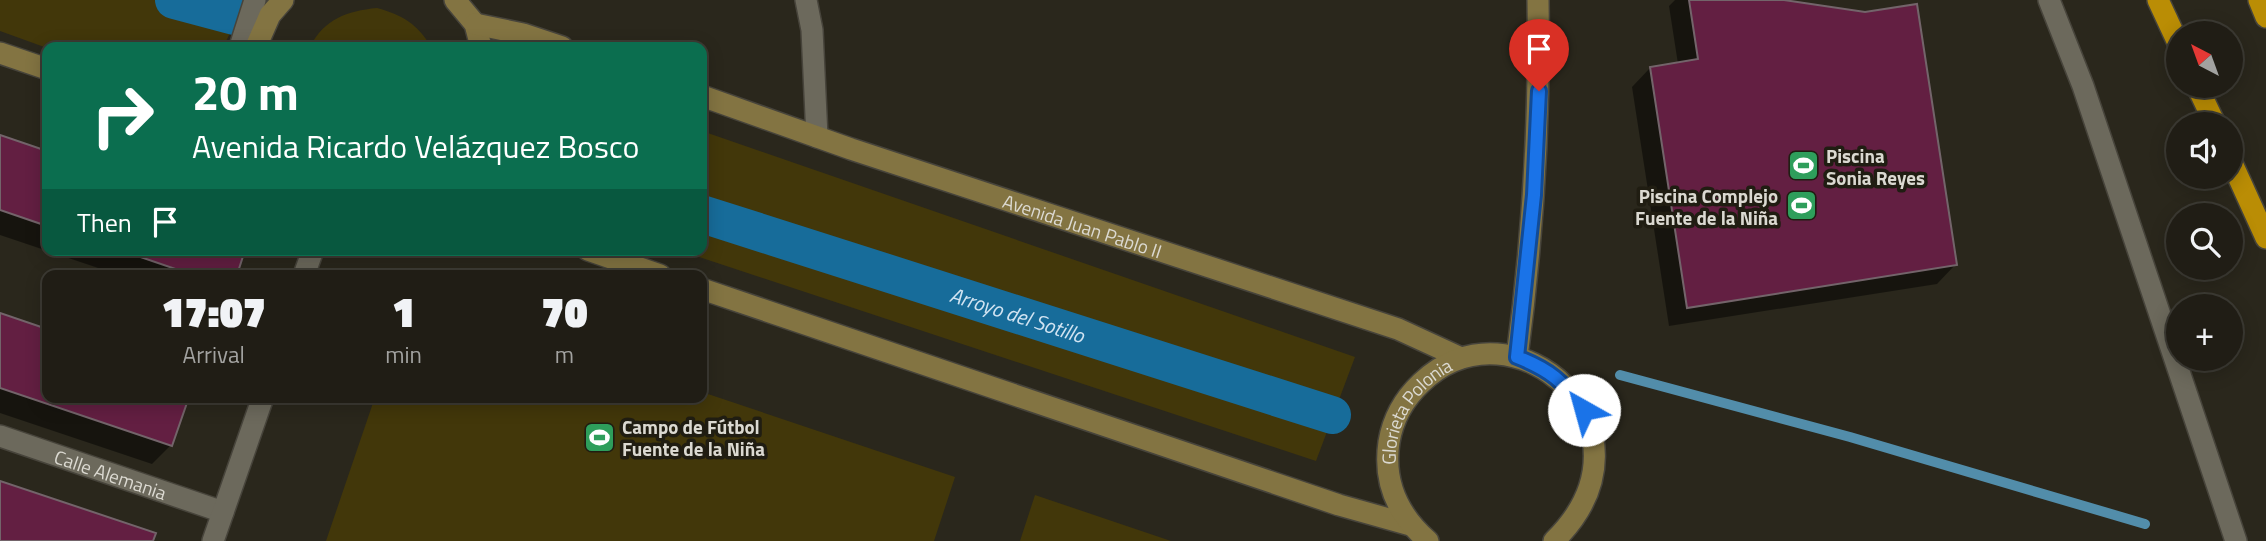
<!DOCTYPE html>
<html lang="en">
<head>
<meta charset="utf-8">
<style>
  body { margin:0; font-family:"Titillium Web",sans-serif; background:#28261e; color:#f1f3f6; height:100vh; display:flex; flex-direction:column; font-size:26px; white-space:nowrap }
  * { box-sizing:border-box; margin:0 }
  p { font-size:23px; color:#a2a2a0 }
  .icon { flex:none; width:38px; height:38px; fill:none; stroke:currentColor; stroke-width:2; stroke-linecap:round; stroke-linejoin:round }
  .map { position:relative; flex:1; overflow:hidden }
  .side { position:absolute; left:42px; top:270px; width:665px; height:133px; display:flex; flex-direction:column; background:#201d15; border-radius:14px; box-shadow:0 4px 18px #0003,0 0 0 2px #3d3b34 }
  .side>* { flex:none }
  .top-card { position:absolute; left:42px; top:42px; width:665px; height:214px; border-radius:14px; box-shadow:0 4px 18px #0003,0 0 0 2px #3d3b34; background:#0b6e4f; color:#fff; overflow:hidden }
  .needle { width:46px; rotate:319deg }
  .tools { position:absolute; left:2166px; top:21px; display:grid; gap:14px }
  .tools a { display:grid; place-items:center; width:77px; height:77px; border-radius:50%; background:#201d15; box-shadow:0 4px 18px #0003,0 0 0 2px #3d3b34; font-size:35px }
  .pin { position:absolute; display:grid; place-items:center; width:60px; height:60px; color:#fff; margin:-72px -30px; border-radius:50% 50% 50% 0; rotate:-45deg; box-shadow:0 0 7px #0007 }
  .pin .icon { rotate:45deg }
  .me { position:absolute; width:77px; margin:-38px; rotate:322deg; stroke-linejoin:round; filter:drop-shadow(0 0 5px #0008) }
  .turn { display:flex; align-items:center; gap:24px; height:147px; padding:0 35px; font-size:32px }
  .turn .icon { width:91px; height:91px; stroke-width:2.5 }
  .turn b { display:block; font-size:49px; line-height:60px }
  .then { display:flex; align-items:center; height:66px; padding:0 35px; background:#0003; gap:14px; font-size:26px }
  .eta { display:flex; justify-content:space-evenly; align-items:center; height:119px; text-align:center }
  .eta b { font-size:42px; font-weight:800; line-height:49px }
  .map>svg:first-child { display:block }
  .green { fill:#42370a }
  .shadow { fill:#0007 }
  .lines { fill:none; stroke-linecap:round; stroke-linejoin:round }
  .stream { stroke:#528daa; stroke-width:10 }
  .canal { stroke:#176c9a; stroke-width:38 }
  .building { fill:#631f42; stroke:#73646a; stroke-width:2 }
  .street-casing { stroke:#47443b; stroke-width:24 }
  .secondary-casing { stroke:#47443b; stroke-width:24 }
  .highway-casing { stroke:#47443b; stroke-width:24 }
  .street { stroke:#6c695c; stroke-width:21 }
  .secondary { stroke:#837442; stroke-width:21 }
  .highway { stroke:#ba8d05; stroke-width:21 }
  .route-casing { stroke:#114b97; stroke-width:18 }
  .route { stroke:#1a73e8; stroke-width:12 }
  .labels { text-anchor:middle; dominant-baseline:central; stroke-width:7; stroke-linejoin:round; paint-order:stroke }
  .poi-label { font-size:19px; font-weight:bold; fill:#dbd9d1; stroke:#201d12; text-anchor:start }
  .street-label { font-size:19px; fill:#dbd9d1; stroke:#201d12 }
  .water-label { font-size:21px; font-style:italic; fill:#d2e4f2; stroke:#201d12 }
</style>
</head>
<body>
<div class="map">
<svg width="2266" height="541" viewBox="0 0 2266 541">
  <rect width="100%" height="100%" fill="#2a271c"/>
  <!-- green -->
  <path class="green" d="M 0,0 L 247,0 L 223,47 L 47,48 L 0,31 Z
    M 377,8 C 402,15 418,24 431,47 L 310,47 C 324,19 347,11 377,8 Z
    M 702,131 L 1355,357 L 1316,461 L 678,250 L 702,250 Z
    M 702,392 L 955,477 L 934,541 L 326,541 L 375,397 L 702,397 Z
    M 1035,495 L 1171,541 L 1020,541 Z"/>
  <!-- shadow -->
  <path class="shadow" d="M 1675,0 L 1772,0 L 1955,265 L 1937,284 L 1669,326 L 1632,87 L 1650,68 L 1678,64 L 1669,6 Z
    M 0,137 L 47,152 L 47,250 L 243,250 L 235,275 L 119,275 L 0,235 Z
    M 0,315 L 47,331 L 47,397 L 171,445 L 152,464 L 0,413 Z"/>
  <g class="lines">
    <!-- stream -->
    <path class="stream" d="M 1620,375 L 1850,437 L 2145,524"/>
    <!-- canal -->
    <g class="canal">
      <path d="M 174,0 L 234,16"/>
      <path id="s1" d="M 702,214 L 1332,415"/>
    </g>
  </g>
  <!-- building -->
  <path class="building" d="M 1689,0 L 1784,0 L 1865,12 L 1917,4 L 1957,265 L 1687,308 L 1650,67 L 1698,59 Z
    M 0,135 L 47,151 L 47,226 L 0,210 Z
    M 120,250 L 245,250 L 237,275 L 193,275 Z
    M 0,313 L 47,329 L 47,397 L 189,397 L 172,446 L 0,388 Z
    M 0,481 L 156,533 L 153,541 L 0,541 Z"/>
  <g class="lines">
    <defs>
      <g id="street">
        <path d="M 806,0 L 812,30 L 817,137"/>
        <path d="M 2049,0 L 2083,86 L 2236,541"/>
        <path d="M 240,47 L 255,0"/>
        <path d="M 304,275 L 313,250"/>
        <path id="s2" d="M 0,436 L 223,512"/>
        <path d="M 213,541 L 263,397"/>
      </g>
      <g id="secondary">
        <path d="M 455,0 L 475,24 L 481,47"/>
        <path d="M 475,24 L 523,34 L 562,47"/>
        <path d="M 256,47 L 270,15 L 283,0"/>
        <path d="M 0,53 L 47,69"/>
        <path id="s3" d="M 702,96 L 851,149 L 1398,329 L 1461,358"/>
        <path d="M 588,250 L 660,275"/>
        <path d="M 702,289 L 1339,505 L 1410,525"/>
        <path d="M 1517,357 C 1533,238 1540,120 1538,0"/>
        <path id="s4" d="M 1428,541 C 1398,515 1383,482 1389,442 C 1393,418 1404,399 1421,383 C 1514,293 1668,429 1554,541"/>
      </g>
      <path id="highway" d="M 2158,0 L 2179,45
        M 2259,0 L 2266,17
        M 2197,86 L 2215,124
        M 2231,161 L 2266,238"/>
    </defs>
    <!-- street casing -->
    <use href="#street" class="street-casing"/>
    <!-- secondary casing -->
    <use href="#secondary" class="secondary-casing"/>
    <!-- highway casing -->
    <use href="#highway" class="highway-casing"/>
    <!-- street -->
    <use href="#street" class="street"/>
    <!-- secondary -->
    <use href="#secondary" class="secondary"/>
    <!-- highway -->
    <use href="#highway" class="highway"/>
  </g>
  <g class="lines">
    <defs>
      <path id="route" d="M 1539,91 L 1534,195 L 1517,357 C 1550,370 1563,381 1584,410"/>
    </defs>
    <!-- route casing -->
    <use href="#route" class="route-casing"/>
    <!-- route -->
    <use href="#route" class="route"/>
  </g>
  <!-- icons -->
  <defs>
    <symbol id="stadium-square" viewBox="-11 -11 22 22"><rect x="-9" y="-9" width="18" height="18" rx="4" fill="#2e9e5b" stroke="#201d12"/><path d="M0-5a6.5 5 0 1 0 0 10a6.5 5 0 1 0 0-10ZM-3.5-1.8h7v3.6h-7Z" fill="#fff"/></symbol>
  </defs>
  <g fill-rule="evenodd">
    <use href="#stadium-square" x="1786" y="148" width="35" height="35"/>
    <use href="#stadium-square" x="1784" y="188" width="35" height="35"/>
    <use href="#stadium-square" x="582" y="420" width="35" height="35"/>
  </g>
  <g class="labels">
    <!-- poi labels -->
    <g class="poi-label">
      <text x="1826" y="155">Piscina<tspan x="1826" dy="22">Sonia Reyes</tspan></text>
      <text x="1778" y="195" text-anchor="end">Piscina Complejo<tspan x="1778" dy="22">Fuente de la Niña</tspan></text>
      <text x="622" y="426">Campo de Fútbol<tspan x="622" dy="22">Fuente de la Niña</tspan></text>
    </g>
    <!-- street labels -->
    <g class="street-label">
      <text stroke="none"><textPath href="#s3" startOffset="402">Avenida Juan Pablo II</textPath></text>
      <text stroke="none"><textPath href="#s4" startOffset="152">Glorieta Polonia</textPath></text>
      <text stroke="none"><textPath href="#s2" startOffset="117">Calle Alemania</textPath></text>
    </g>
    <!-- water labels -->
    <g class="water-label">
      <text stroke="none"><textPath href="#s1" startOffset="331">Arroyo del Sotillo</textPath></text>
    </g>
  </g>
</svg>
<div class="tools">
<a><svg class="needle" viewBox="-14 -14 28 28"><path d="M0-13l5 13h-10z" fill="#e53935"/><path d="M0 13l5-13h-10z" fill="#a2a2a0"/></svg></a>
<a><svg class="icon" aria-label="sound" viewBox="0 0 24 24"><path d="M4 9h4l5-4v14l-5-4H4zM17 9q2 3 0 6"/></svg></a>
<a><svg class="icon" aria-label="search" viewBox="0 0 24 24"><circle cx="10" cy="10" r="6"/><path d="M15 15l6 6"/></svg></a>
<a>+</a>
</div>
<div class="pin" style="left:1539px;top:91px;background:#d93025"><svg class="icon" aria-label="arrive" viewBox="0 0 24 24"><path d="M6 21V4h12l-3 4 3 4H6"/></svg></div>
<svg class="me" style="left:1584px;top:410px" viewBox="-20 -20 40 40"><circle r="19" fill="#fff"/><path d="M0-13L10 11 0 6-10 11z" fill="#1a73e8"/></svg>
<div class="top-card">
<div class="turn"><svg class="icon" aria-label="right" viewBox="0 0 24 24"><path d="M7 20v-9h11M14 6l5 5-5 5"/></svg><div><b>20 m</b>Avenida Ricardo Velázquez Bosco</div></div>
<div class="then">Then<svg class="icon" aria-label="arrive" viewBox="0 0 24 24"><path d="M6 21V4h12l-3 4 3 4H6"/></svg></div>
</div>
<section class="side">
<div class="eta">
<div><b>17:07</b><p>Arrival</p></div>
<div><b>1</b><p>min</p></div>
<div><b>70</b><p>m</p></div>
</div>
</section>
</div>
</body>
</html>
